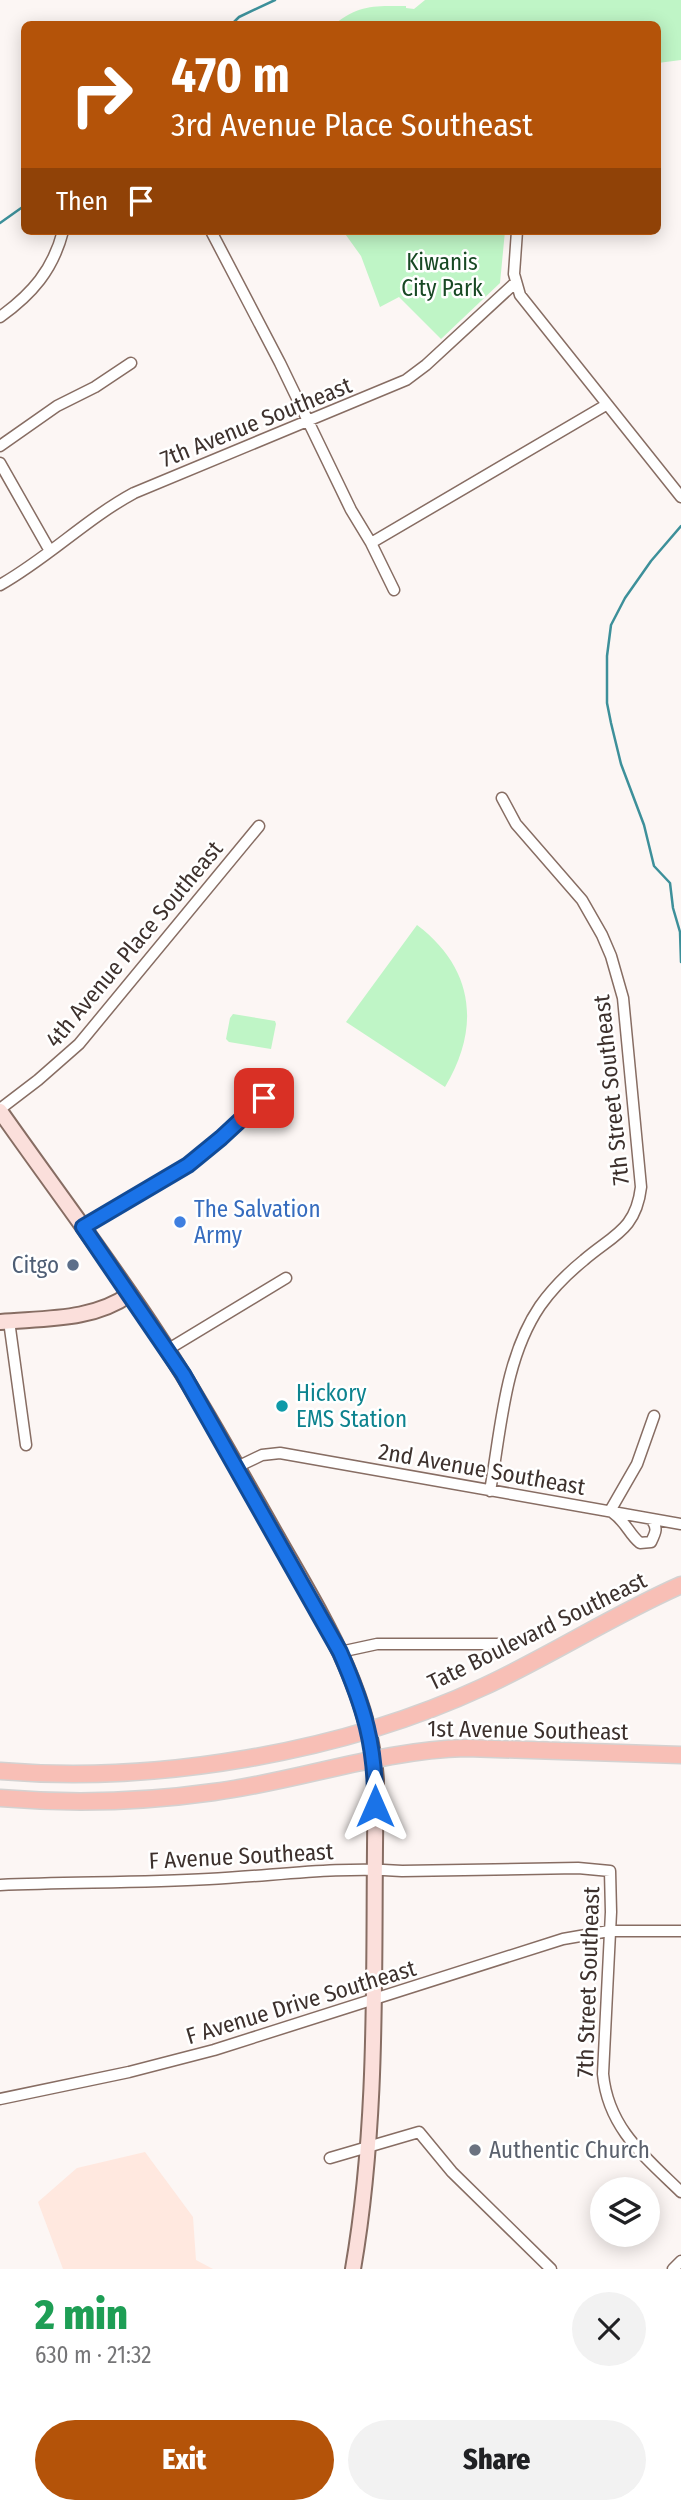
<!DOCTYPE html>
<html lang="en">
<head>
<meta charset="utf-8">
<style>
  body { margin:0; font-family:"Fira Sans Condensed",sans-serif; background:#f2f2f2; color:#202124; height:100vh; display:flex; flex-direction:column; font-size:26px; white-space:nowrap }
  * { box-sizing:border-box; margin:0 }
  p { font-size:23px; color:#757577 }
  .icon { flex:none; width:38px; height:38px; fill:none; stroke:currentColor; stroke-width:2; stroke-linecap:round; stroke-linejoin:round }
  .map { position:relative; height:2269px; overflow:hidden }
  .panel { display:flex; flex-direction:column; background:#fff; flex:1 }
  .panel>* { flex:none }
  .hud { position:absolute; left:21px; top:21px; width:640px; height:214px; border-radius:10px; box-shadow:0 4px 18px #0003; background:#b45309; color:#fff; overflow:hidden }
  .controls { position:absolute; left:590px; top:2177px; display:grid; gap:14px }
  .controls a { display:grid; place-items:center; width:70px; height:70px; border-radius:50%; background:#fff; box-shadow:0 4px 18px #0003; font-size:35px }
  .pin { position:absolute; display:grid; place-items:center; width:60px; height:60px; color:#fff; margin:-30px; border-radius:14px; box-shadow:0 4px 10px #0006 }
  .me { position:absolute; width:77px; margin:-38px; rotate:0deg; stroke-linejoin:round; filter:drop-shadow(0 0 5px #0008) }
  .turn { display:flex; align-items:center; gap:24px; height:147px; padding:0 35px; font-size:32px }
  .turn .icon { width:91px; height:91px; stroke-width:2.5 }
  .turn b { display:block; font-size:49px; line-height:60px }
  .then { display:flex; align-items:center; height:66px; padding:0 35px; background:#0003; gap:14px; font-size:26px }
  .round { display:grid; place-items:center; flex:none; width:74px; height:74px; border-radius:37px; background:#f2f2f2 }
  .overview { display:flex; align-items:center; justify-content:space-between; height:119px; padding:0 35px }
  h1 { font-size:42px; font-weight:800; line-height:52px; color:#1e9e55 }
  .primary-button { display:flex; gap:14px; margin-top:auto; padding:14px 35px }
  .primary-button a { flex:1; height:80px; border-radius:42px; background:#b45309; color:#fff; font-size:28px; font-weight:800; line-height:80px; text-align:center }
  .primary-button a+a { background:#f2f2f2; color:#202124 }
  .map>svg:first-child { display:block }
  .built { fill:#ffe8df }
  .green { fill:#bff5c6 }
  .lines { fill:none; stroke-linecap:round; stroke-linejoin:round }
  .stream { stroke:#3d909a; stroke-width:2.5 }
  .street-casing { stroke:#876d63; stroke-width:13 }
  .secondary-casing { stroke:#876d63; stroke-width:18 }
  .primary-casing { stroke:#d4d2d1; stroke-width:19 }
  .street { stroke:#fff; stroke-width:10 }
  .secondary { stroke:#fbdfdb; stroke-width:14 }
  .primary { stroke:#f8bfb6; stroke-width:16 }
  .route-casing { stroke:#114b97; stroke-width:18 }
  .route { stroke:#1a73e8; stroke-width:12 }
  .shop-dot { fill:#3f7fe0; stroke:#fff; stroke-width:2.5 }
  .service-dot { fill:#5c6f8a; stroke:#fff; stroke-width:2.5 }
  .culture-dot { fill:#0f9aa8; stroke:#fff; stroke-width:2.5 }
  .worship-dot { fill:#6b7280; stroke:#fff; stroke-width:2.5 }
  .labels { text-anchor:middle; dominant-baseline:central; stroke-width:5; stroke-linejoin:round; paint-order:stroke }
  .park-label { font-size:23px; fill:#184924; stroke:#fff }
  .street-label { font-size:23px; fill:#3d312d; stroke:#fff }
  .shop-label { font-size:23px; fill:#366cbe; stroke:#fff; text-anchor:start }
  .service-label { font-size:23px; fill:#4e5e75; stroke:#fff; text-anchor:end }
  .culture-label { font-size:23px; fill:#0d838f; stroke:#fff; text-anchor:start }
  .worship-label { font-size:23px; fill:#5b616d; stroke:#fff; text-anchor:start }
</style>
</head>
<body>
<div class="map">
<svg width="681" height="2269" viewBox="0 0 681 2269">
  <rect width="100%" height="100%" fill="#fcf6f4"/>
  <!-- built -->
  <path class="built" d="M 145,2152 L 193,2217 L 196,2260 L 213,2269 L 63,2269 L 38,2202 L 77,2168 Z"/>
  <!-- green -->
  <path class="green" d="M 425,0 L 681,0 L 681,60 L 658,63 L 658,24 L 335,24 C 359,4 377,6 406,6 L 406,8 L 414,9 Z
    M 343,231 L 505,231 L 500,283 L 441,339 L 399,297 L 380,307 L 361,256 Z
    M 417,925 C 474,968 481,1027 445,1087 L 346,1022 Z
    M 233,1014 L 275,1021 L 276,1024 L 271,1049 L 229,1042 L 226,1039 L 230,1018 Z"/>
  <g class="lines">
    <!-- stream -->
    <path class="stream" d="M 232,24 L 239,17 L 275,0
      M 0,223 L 24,206
      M 681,526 L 651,561 L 625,598 L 611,625 L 607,656 L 607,703 L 611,723 L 621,764 L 644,825 L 654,866 L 670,883 L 673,908 L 680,932 L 681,962"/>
    <defs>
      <path id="street" d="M 211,231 L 280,363 L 351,510 L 371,543 L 394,590
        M 517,231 L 514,274 L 520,295 L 681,497
        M 0,317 C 32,294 53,270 63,231
        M 0,446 L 57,406 L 95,387 L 131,363
        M 0,463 L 50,551
        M 371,543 L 606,405
        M 0,585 C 48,558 86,519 134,493 L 406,380 L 426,365 L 516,282
        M 0,1109 L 38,1080 L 79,1044 L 259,826
        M 83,1227 L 188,1165 L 221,1138 L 264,1098
        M 9,1321 L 26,1445
        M 167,1350 L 286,1278
        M 237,1467 L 262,1455 L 280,1453 L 681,1524
        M 490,1491 C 501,1430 504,1359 540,1306 C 552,1289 568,1273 584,1260 C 613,1235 636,1230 641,1187 L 623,998 L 611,956 L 602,935 L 582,900 L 516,824 L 502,798
        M 610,1511 L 637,1464 L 654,1416
        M 613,1513 C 626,1522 629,1534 640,1543 L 651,1542 C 656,1532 658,1528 651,1519
        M 340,1652 L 377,1644 L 499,1644
        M 0,1885 C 70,1882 139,1883 209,1879 C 273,1876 337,1866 402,1871 L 578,1868 L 610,1871 L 611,1912 L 603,2074 C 608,2128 645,2157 681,2192
        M 0,2099 L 129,2072 L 214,2050 L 563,1939 L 609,1931 L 681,1931
        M 330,2158 L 419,2132 L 452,2172 L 551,2269
        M 673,2269 L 681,2261"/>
      <path id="secondary" d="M 0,1111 C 50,1182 102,1251 150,1323 C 196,1392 236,1465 277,1537 C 320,1613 370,1690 376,1780 C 372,1944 381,2107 353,2269
        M 0,1322 C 44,1318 93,1321 130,1294"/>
      <path id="primary" d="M 0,1771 C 155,1784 341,1753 483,1687 C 550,1656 613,1615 681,1585
        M 0,1798 C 71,1804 143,1802 214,1792 C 299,1781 380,1750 466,1748 L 681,1755"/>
    </defs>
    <!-- street casing -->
    <use href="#street" class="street-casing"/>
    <!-- secondary casing -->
    <use href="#secondary" class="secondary-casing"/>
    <!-- primary casing -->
    <use href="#primary" class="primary-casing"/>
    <!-- street -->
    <use href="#street" class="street"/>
    <!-- secondary -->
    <use href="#secondary" class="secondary"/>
    <!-- primary -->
    <use href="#primary" class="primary"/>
  </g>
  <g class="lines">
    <defs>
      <path id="route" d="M 264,1098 L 221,1138 L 188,1165 L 83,1227 L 183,1374 L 340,1652 C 364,1707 376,1746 375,1806"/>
    </defs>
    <!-- route casing -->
    <use href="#route" class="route-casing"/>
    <!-- route -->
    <use href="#route" class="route"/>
  </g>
  <!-- markers -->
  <circle class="shop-dot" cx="180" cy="1222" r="7"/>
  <circle class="service-dot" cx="73" cy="1265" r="7"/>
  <circle class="culture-dot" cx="282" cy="1406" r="7"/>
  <circle class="worship-dot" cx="475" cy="2150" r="7"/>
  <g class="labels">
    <!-- park labels -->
    <g class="park-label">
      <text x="442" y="262">Kiwanis<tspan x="442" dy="26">City Park</tspan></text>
    </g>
    <!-- street labels -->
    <g class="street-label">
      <text transform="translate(256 422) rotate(-22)">7th Avenue Southeast</text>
      <text transform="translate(134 944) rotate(-50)">4th Avenue Place Southeast</text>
      <text transform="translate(611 1090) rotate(-96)">7th Street Southeast</text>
      <text transform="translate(482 1469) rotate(10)">2nd Avenue Southeast</text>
      <text transform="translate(537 1631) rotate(-26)">Tate Boulevard Southeast</text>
      <text transform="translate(528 1730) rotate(1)">1st Avenue Southeast</text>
      <text transform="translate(241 1856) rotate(-3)">F Avenue Southeast</text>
      <text transform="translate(588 1982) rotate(-88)">7th Street Southeast</text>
      <text transform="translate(301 2002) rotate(-17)">F Avenue Drive Southeast</text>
    </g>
    <!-- shop labels -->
    <g class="shop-label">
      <text x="194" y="1209">The Salvation<tspan x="194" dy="26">Army</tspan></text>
    </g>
    <!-- service labels -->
    <g class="service-label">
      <text x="59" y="1265">Citgo</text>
    </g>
    <!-- culture labels -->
    <g class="culture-label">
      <text x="296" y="1393">Hickory<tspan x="296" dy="26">EMS Station</tspan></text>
    </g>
    <!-- worship labels -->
    <g class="worship-label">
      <text x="489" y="2150">Authentic Church</text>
    </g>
  </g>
</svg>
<div class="controls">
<a><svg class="icon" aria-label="layers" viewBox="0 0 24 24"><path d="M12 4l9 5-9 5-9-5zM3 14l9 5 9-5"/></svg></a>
</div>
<div class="pin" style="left:264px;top:1098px;background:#d93025"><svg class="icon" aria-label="arrive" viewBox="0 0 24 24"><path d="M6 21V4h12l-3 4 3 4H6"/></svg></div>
<svg class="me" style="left:375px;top:1806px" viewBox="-20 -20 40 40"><path d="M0-17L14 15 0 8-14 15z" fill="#1a73e8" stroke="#fff" stroke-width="4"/></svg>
<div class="hud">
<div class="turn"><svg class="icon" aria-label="right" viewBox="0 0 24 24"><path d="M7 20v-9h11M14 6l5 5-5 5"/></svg><div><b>470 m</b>3rd Avenue Place Southeast</div></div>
<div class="then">Then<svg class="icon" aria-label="arrive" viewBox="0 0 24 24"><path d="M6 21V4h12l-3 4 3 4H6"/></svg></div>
</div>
</div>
<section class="panel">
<div class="overview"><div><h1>2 min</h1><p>630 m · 21:32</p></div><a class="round"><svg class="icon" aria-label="close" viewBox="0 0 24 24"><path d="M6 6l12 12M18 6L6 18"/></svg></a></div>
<div class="primary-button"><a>Exit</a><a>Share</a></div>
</section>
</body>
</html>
